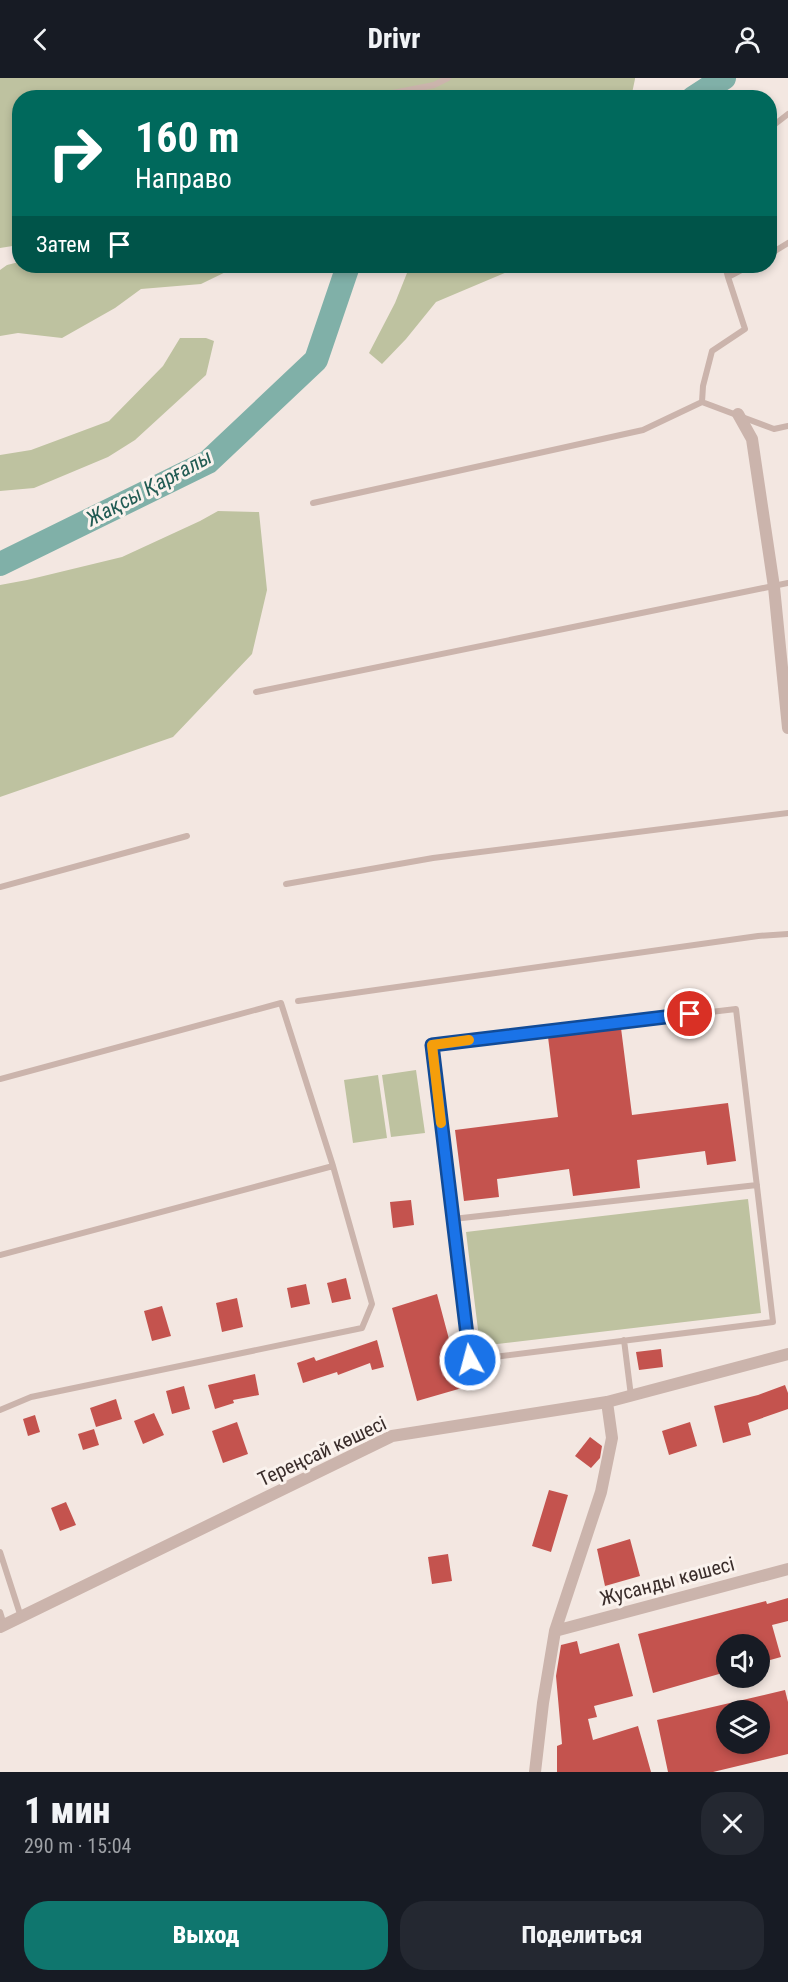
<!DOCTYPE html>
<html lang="ru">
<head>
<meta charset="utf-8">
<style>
  body { margin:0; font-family:"Roboto Condensed",sans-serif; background:#242831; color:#f1f3f6; height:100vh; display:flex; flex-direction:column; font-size:22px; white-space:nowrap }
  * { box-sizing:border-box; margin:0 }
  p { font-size:20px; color:#9ea1a6 }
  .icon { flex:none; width:33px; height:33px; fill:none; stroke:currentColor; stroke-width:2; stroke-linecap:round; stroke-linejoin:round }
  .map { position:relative; height:1694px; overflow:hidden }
  .drawer { display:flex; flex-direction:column; background:#171b24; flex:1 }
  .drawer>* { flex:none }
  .banner { position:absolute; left:12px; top:12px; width:765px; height:183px; border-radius:24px; box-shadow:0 3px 9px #0003; background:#00695c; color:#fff; overflow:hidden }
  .buttons { position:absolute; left:716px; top:1556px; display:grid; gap:12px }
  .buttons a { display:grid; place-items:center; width:54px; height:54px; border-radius:50%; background:#171b24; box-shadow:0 3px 9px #0003; font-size:30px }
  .pin { position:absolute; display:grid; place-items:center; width:51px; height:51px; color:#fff; margin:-26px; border:3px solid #fff; border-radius:50%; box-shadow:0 2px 6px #0007 }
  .me { position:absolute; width:66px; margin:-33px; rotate:353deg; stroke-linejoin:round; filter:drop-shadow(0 0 4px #0008) }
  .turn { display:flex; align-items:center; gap:21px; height:126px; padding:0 24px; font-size:27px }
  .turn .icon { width:78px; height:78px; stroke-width:2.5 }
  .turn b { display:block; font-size:42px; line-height:51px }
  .then { display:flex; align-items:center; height:57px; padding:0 24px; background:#0003; gap:12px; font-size:22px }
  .round { display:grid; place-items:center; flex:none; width:63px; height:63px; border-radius:24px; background:#242831 }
  .head { display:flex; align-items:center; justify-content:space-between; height:102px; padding:0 24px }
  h1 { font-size:36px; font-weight:800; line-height:45px }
  .cta { display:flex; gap:12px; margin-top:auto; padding:12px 24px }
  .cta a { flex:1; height:69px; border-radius:24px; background:#0f766e; color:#fff; font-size:24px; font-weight:800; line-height:69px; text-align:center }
  .cta a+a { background:#242831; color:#f1f3f6 }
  header { display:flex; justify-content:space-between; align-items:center; height:78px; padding:0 24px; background:#171b24; font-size:27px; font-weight:800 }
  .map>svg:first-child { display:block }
  .green { fill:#bec2a0 }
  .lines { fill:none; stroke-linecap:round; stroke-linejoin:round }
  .river { stroke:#80b0a8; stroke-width:24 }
  .building { fill:#c4534e; fill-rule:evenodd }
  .lane { stroke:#cbb4ac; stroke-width:6 }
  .street { stroke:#cbb4ac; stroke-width:12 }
  .route-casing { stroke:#114b97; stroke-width:15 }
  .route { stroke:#1a73e8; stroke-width:10 }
  .slow { stroke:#f59e0b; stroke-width:10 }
  .labels { text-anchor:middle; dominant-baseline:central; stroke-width:6; stroke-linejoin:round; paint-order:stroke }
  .street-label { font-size:20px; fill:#3a2d2b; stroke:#faf2ed }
  .water-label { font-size:21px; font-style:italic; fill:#215b53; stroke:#faf2ed }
</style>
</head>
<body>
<header><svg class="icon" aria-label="back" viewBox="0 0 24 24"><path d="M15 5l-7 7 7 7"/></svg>Drivr<svg class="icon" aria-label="person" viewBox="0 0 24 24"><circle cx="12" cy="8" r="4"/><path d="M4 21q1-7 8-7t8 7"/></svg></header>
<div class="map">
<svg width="788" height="1694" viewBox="0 0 788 1694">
  <rect width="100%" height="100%" fill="#f3e7e1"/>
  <!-- green -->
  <path class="green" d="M 0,0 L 635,0 L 635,1 L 631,20 L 20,20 L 19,167 L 0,170 Z
    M 19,184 L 20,188 L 238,188 L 201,206 L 141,211 L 115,230 L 62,260 L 18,255 L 0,258 L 0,192 L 7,187 Z
    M 414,188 L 521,188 L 436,224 L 406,261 L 382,286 L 369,275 L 395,225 L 407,195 Z
    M 180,260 L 206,260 L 214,263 L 206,297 L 135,362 L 108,379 L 34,410 L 0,413 L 0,377 L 31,372 L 109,343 L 163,288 Z
    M 218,433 L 259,434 L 267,512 L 252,576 L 173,659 L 0,719 L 0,507 L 27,502 L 122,479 L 200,443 Z
    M 416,992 L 425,1055 L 391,1059 L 382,997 Z
    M 378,997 L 387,1060 L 353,1065 L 344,1002 Z
    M 748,1121 L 761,1235 L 480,1268 L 466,1154 Z"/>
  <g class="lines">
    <!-- river -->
    <path class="river" d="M 693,20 L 724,0
      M 0,486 L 208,384 L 316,282 L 348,188"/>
  </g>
  <!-- building -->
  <path class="building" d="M 621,950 L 632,1037 L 728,1025 L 736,1083 L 707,1087 L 705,1073 L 637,1082 L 640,1110 L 573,1118 L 569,1091 L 497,1101 L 499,1119 L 464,1123 L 455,1052 L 558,1039 L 548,959 Z
    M 411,1122 L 414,1147 L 393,1150 L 390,1124 Z
    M 346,1200 L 351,1221 L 332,1225 L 327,1205 Z
    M 306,1206 L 310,1226 L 291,1230 L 287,1210 Z
    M 437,1216 L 462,1310 L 417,1323 L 392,1230 Z
    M 237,1220 L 243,1249 L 222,1254 L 216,1225 Z
    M 162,1228 L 171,1258 L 152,1263 L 144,1233 Z
    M 377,1262 L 384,1289 L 372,1292 L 370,1285 L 338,1297 L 337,1294 L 303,1305 L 297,1285 L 314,1279 L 316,1283 Z
    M 661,1271 L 663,1289 L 639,1292 L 636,1274 Z
    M 255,1296 L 259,1317 L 233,1322 L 234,1325 L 215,1331 L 208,1307 Z
    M 785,1307 L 788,1315 L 788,1331 L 748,1345 L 751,1357 L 723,1365 L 714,1328 L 758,1317 Z
    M 184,1308 L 190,1331 L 172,1336 L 166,1313 Z
    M 116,1321 L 122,1341 L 96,1349 L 90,1330 Z
    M 154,1335 L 164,1357 L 143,1366 L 134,1343 Z
    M 35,1337 L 40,1354 L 28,1358 L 23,1341 Z
    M 237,1344 L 248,1376 L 223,1385 L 212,1353 Z
    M 690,1344 L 697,1368 L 669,1377 L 662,1353 Z
    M 94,1351 L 99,1367 L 83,1372 L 78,1356 Z
    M 590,1359 L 602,1368 L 600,1380 L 591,1390 L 575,1378 Z
    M 549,1412 L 568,1417 L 551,1474 L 532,1468 Z
    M 66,1424 L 76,1447 L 60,1453 L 51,1430 Z
    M 630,1461 L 640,1498 L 605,1508 L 597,1471 Z
    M 448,1476 L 452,1503 L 432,1506 L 428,1479 Z
    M 788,1520 L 788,1543 L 772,1547 L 781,1579 L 759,1585 L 759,1566 L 726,1566 L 726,1594 L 653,1615 L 638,1556 L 766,1523 L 767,1526 Z
    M 577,1563 L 580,1576 L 619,1565 L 633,1618 L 594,1628 L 597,1639 L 588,1641 L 593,1662 L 638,1648 L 651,1694 L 557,1694 L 557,1668 L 562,1666 L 556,1598 L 561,1567 Z
    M 785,1612 L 788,1624 L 788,1676 L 713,1694 L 668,1694 L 657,1642 ZM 726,1632 L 759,1632 L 765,1665 L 726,1665 Z"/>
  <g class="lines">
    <!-- lane -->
    <path class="lane" d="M 367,20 L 434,7 L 448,0
      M 770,50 L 788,36
      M 770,176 L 788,165
      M 725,188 L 728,199 L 749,188
      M 702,324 L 703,308 L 712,273 L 745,251 L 728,199
      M 313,425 L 643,352 L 702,324 L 774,351 L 788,348
      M 256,614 L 788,505
      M 286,806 L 433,780 L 788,735
      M 0,809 L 187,758
      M 298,923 L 758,858 L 788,856
      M 736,931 L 773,1244 L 470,1282 L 432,967 Z
      M 0,1001 L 281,925 L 333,1088 L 372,1226 L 362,1250 L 31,1319 L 0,1332
      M 453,1141 L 757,1107
      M 0,1177 L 333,1088
      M 624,1262 L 631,1318
      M 0,1474 L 21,1539
      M 0,1534 L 4,1547"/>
    <!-- street -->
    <path class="street" d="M 738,336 L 752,361 L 774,509 L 788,650
      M 0,1549 L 392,1358 L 607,1324 L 788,1276
      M 555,1553 L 788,1491
      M 535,1694 L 543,1625 L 555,1553 L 601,1414 L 612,1360 L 607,1324"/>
  </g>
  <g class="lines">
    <defs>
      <path id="route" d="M 470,1282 L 432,967 L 690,936"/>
    </defs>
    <!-- route casing -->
    <use href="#route" class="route-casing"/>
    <!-- route -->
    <use href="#route" class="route"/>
    <!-- slow -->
    <path class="slow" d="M 441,1045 L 432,967 L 469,962"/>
  </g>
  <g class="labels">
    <!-- street labels -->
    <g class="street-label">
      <text transform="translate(322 1373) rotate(-25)">Тереңсай көшесі</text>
      <text transform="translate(667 1503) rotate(-15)">Жусанды көшесі</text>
    </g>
    <!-- water labels -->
    <g class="water-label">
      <text transform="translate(149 410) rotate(-28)">Жақсы Қарғалы</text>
    </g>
  </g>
</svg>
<div class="buttons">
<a><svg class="icon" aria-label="sound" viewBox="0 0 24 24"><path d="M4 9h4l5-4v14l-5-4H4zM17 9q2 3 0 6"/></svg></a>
<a><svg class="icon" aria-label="layers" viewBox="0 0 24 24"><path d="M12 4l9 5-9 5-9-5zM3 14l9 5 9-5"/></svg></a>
</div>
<div class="pin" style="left:690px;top:936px;background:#d93025"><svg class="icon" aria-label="arrive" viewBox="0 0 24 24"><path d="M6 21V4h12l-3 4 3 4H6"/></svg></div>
<svg class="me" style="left:470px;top:1282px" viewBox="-20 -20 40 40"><circle r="17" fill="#1a73e8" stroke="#fff" stroke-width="3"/><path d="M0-11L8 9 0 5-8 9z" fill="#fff"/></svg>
<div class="banner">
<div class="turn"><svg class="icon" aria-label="right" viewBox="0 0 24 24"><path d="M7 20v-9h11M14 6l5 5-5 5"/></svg><div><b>160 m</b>Направо</div></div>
<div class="then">Затем<svg class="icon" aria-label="arrive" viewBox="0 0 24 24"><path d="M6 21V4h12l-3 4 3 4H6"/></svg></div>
</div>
</div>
<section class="drawer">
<div class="head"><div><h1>1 мин</h1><p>290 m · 15:04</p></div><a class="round"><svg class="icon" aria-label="close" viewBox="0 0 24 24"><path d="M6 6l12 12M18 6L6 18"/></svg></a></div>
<div class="cta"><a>Выход</a><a>Поделиться</a></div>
</section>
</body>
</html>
